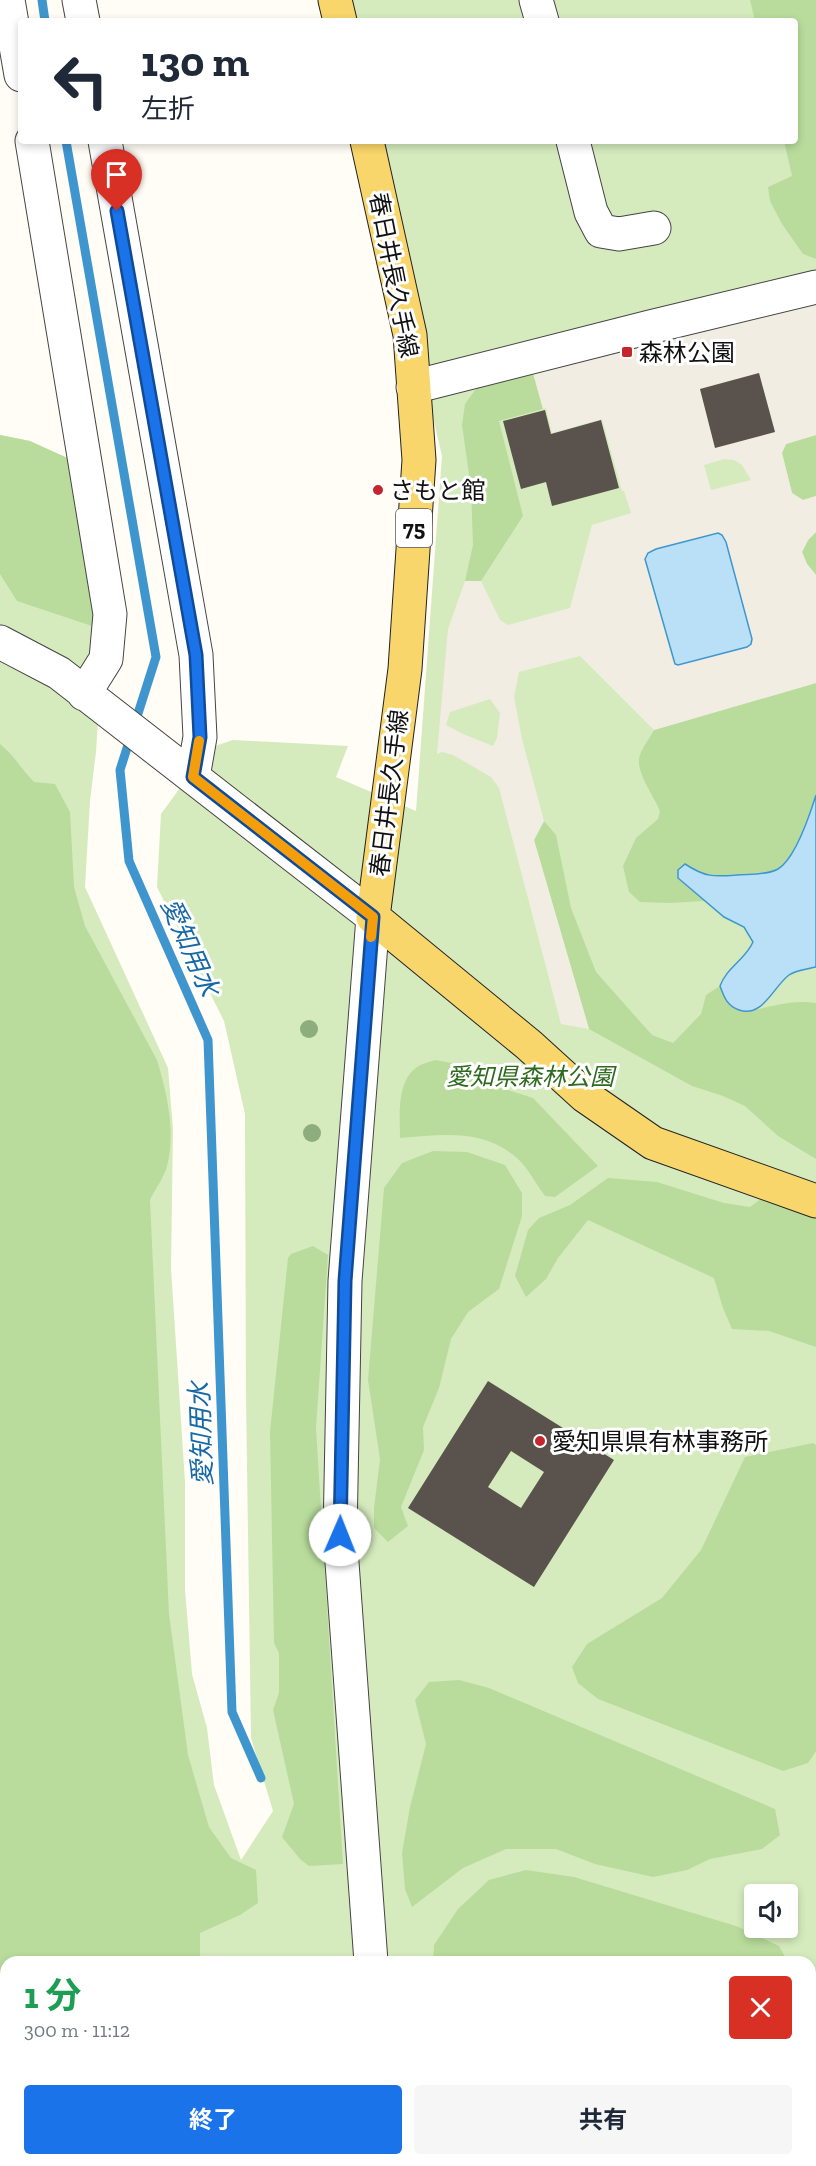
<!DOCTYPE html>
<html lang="ja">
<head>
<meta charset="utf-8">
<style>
  body { margin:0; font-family:"Zilla Slab","Noto Sans JP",serif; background:#f6f6f7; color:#1f2937; height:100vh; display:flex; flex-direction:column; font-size:22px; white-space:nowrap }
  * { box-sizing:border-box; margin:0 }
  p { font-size:20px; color:#747a83 }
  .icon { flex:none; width:33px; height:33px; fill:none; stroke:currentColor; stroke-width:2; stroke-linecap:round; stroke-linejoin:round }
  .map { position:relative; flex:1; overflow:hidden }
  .details { position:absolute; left:0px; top:1956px; width:816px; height:210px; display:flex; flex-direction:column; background:#fff; border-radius:18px 18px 0 0; box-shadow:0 3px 9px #0003 }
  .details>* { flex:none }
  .guide { position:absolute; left:18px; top:18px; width:780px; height:126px; border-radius:6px; box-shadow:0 3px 9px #0003; background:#fff; color:#1f2937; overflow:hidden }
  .tools { position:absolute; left:744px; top:1884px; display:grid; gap:12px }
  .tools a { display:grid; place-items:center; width:54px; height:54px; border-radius:6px; background:#fff; box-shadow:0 3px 9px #0003; font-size:30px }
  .pin { position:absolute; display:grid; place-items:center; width:51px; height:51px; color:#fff; margin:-62px -26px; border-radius:50% 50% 50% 0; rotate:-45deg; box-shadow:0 0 6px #0007 }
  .pin .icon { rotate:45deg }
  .me { position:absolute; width:66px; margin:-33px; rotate:1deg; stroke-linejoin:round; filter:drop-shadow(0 0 4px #0008) }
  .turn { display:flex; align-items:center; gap:21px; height:126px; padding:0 24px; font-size:27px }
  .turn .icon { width:78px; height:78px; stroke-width:2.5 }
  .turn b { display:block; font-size:42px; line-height:51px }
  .round { display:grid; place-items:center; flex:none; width:63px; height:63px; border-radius:6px; background:#f6f6f7 }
  .head { display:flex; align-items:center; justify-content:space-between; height:102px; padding:0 24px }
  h1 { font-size:36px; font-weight:700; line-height:45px; color:#1e9e55 }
  .cta { display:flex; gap:12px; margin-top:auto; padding:12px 24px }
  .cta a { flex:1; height:69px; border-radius:6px; background:#1a73e8; color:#fff; font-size:24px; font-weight:700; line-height:69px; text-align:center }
  .cta a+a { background:#f6f6f7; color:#1f2937 }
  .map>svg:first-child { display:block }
  .green { fill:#d5ebbd; fill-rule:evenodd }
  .forest { fill:#b9dc9c }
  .plaza { fill:#f1ede2; fill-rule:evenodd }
  .water { fill:#b9e0f7; stroke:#3f96cf; stroke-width:1.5 }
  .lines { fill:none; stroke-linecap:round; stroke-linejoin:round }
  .stream { stroke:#3f96cf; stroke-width:9 }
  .building { fill:#5a524d; fill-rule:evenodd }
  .minor-casing { stroke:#444; stroke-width:35 }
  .major-casing { stroke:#222; stroke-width:35 }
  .minor { stroke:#fff; stroke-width:33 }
  .major { stroke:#f9d66b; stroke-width:33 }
  .tree { fill:#8dad7f }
  .route-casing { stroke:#114b97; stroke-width:15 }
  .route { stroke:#1a73e8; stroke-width:10 }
  .slow { stroke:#f59e0b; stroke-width:10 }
  .poi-dot { fill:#c4262e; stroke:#fff; stroke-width:2 }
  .labels { text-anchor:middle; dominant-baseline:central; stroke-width:6; stroke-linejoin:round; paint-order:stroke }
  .shield { fill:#fff; stroke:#585858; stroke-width:1.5 }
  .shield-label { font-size:22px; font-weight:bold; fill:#111 }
  .street-label { font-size:24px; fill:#111; stroke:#fff }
  .poi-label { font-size:24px; fill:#111; stroke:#fff; text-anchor:start }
  .park-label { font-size:24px; font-style:italic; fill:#2f6b1f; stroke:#fff }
  .water-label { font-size:26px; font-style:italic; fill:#1768a6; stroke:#fff }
</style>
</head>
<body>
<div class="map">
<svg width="816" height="2166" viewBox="0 0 816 2166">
  <rect width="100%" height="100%" fill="#fffdf5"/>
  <!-- green -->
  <path class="green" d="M 337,0 L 816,0 L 816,2166 L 0,2166 L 0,435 L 30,441 L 105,609 L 96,752 L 90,801 L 85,887 L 168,1068 L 173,1129 L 171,1268 L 185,1482 L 185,1590 L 192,1674 L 207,1728 L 214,1785 L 241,1860 L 273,1811 L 251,1738 L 246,1397 L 245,1114 L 224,1021 L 157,887 L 161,814 L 209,748 L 233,740 L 348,746 L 336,777 L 416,811 L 442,456 L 369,141 L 795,141 L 795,21 L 342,21 ZM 754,1894 L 788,1894 L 788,1928 L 754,1928 ZM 6,1962 L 810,1962 L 810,2160 L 6,2160 Z"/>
  <!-- forest -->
  <path class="forest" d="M 750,0 L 816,0 L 816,259 L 803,254 L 782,224 L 770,201 L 768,187 L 792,176 L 784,141 L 795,141 L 795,21 L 755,21 Z
    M 533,373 L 543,409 L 499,421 L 523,516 L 481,581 L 465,581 L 473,545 L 471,488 L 462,425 L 465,404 L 478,386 Z
    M 0,435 L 30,441 L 72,460 L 105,609 L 92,626 L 17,601 L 0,574 Z
    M 816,435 L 816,496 L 803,500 L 792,493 L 782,453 L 786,444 Z
    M 816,532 L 816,575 L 807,564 L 802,552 L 808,540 Z
    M 816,683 L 816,795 L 800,836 L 790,856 L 780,868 L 769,872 L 713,876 L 700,874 L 678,878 L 704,901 L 669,903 L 640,902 L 629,892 L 623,866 L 636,838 L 658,819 L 660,811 C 654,796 634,770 640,755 C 643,746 650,738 654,730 Z
    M 0,744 C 13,754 22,770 34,782 L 55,784 L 70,812 L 74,887 L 85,926 L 157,1060 C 167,1093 176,1133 167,1166 C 164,1178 155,1189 150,1200 L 169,1614 L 188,1755 L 209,1827 L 231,1858 L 256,1870 L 258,1903 L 240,1915 L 200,1933 L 200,1962 L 6,1962 L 6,2037 L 0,2033 Z
    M 544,821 L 556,835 L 571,908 L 596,972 L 652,1035 L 673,1043 L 701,1014 L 706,995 L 720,986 L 726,1001 L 746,1012 C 769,1007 792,999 816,1003 L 816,1159 L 778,1136 L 745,1106 L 723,1096 L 692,1086 L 589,1029 L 534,840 Z
    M 435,1060 L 468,1066 L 496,1086 L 533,1098 L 598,1166 L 555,1197 L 545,1196 C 536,1184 528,1168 517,1158 C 482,1128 442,1135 400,1138 C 400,1116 396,1082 417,1067 C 421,1064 429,1062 435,1060 Z
    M 433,1151 L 467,1152 L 505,1165 L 522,1193 L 522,1216 L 499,1289 L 468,1312 L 451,1339 L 439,1388 L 423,1427 L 424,1450 L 401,1507 L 408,1526 L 388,1542 L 374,1528 L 374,1508 L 380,1459 L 368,1380 L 384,1188 L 402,1163 Z
    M 608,1178 L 657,1182 L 724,1203 L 750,1207 L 762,1198 L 816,1217 L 816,1347 L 769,1331 L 732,1329 L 723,1308 L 714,1278 L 588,1220 L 558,1258 L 546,1279 L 526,1297 L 515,1276 L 528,1230 L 539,1218 L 570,1205 Z
    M 313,1246 L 328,1255 L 316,1428 L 343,1864 L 309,1866 L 300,1859 L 282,1837 L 294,1804 L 273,1710 L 279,1693 L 279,1653 L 274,1643 L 270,1432 L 288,1258 L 291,1254 Z
    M 813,1443 L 816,1445 L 816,1751 L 808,1763 L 783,1771 L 598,1699 L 578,1683 L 572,1667 L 587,1644 L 662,1598 L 701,1550 L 745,1457 Z
    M 459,1680 L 489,1688 L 775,1809 L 780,1835 L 762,1849 L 710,1859 L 687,1870 L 653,1877 L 595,1864 L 556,1849 L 506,1849 L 463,1868 L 412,1907 L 405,1889 L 402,1853 L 410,1807 L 426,1744 L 415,1700 L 429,1682 Z
    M 526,1870 L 574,1877 L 736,1926 L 779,1946 L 788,1962 L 433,1962 L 434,1945 L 458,1909 L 489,1880 Z
    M 203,2160 L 314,2160 L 316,2166 L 212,2166 Z
    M 524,2160 L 618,2160 L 599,2166 L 534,2166 Z
    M 660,2160 L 750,2160 L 749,2166 L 664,2166 Z"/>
  <!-- plaza -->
  <path class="plaza" d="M 816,303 L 816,435 L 786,444 L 782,453 L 792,493 L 803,500 L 816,496 L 816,532 L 808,540 L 802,552 L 807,564 L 816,575 L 816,683 L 654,730 L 580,656 L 519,672 L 514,697 L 522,739 L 544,821 L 534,840 L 589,1029 L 561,1024 L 499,788 L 491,777 L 453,755 L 442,752 L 437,754 L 448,629 L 465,581 L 481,581 L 500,620 L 508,625 L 570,608 L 592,525 L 631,513 L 624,491 L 622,491 L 602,419 L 552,433 L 546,408 L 543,409 L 533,373 ZM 759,373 L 775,432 L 715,447 L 700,389 ZM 724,459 L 734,460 L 742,465 L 751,480 L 711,490 L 704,465 ZM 718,533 L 673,662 L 645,559 L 648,553 L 656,549 ZM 490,699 L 500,713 L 497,738 L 493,746 L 463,734 L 446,725 L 450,712 Z"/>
  <!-- water -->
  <path class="water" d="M 718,533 L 722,535 L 726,542 L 752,639 L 751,644 L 747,647 L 678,665 L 675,664 L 645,559 L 648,553 L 656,549 Z
    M 816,795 L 816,967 C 808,969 796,970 789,975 C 773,987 763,1018 739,1010 C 727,1006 724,997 720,986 C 727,967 745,960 753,942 L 744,927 L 724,917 L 678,878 L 678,870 L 685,864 C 705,877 713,877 737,875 C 750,874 767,875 778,869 C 795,859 810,814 816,795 Z"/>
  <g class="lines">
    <!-- stream -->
    <path class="stream" d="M 42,0 L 45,21
      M 66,141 L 156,657 L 120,770 L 129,861 L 208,1040 L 232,1712 L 261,1778
      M 99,2166 L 156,2164 L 171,2166"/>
  </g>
  <!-- building -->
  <path class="building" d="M 759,373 L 775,432 L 715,448 L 700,389 Z
    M 545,410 L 551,434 L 601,420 L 619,488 L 552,506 L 546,482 L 521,489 L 503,421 Z
    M 488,1381 L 614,1460 L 534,1587 L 408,1508 ZM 511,1451 L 544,1472 L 521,1508 L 488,1487 Z"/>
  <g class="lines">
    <defs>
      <path id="minor" d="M 8,0 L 21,75
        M 79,0 L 83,21
        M 536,0 L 542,21
        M 32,141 L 110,614 L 106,659 L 84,694
        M 105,141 L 196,655 L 200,737 L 193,777
        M 573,141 L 591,212 L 601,231 L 619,234 L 654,228
        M 413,387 L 650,327 L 816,287
        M 0,642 L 59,673 L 373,917 L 345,1281 L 340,1535 L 371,1962
        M 409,2160 L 412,2166"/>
      <path id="major" d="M 335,0 L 340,21
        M 367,141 L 410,335 L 419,460 L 405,669 L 373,917 L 529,1045 L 585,1096 L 653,1143 L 816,1201"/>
    </defs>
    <!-- minor casing -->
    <use href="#minor" class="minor-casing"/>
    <!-- major casing -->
    <use href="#major" class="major-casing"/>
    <!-- minor -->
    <use href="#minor" class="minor"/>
    <!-- major -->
    <use href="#major" class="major"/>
  </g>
  <!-- trees -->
  <g class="tree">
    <circle cx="309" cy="1029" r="9"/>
    <circle cx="312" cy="1133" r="9"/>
  </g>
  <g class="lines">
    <defs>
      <path id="route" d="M 117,211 L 196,655 L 200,737 L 193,777 L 373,917 L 345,1281 L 340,1535"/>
    </defs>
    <!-- route casing -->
    <use href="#route" class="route-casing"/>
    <!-- route -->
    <use href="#route" class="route"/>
    <!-- slow -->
    <path class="slow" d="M 199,741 L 193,777 L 373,917 L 371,937"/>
  </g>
  <!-- markers -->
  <g class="poi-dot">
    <rect x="621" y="346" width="12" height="12" rx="3"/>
    <circle cx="378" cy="490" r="6"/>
    <circle cx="540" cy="1441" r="6"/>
  </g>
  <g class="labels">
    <!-- shield labels -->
    <rect class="shield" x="396" y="509" width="36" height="38" rx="4.5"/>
    <g class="shield-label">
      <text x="414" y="528">75</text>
    </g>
    <!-- street labels -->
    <g class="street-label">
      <text transform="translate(394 275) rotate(79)">春日井長久手線</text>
      <text transform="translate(389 793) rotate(-83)">春日井長久手線</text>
    </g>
    <!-- poi labels -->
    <g class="poi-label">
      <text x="639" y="352">森林公園</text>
      <text x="390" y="490">さもと館</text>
      <text x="552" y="1441">愛知県県有林事務所</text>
    </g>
    <!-- park labels -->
    <g class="park-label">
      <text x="530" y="1076">愛知県森林公園</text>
    </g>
    <!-- water labels -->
    <g class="water-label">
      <text transform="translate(190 947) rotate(66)">愛知用水</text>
      <text transform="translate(201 1434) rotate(-92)">愛知用水</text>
    </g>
  </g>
</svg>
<div class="tools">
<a><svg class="icon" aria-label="sound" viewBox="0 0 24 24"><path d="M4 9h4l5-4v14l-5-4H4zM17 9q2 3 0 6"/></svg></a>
</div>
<div class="pin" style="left:117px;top:211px;background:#d93025"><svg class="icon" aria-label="arrive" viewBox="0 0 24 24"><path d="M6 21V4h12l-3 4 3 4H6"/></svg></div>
<svg class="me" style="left:340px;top:1535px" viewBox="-20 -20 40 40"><circle r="19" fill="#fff"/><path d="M0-13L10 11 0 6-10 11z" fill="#1a73e8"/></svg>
<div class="guide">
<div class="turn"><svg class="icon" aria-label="left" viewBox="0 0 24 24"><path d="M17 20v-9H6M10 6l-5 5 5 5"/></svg><div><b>130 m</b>左折</div></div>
</div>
<section class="details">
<div class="head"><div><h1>1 分</h1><p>300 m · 11:12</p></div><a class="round" style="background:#d93025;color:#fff"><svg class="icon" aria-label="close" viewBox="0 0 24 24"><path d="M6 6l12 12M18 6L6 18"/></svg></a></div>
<div class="cta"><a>終了</a><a>共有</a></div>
</section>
</div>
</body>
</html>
